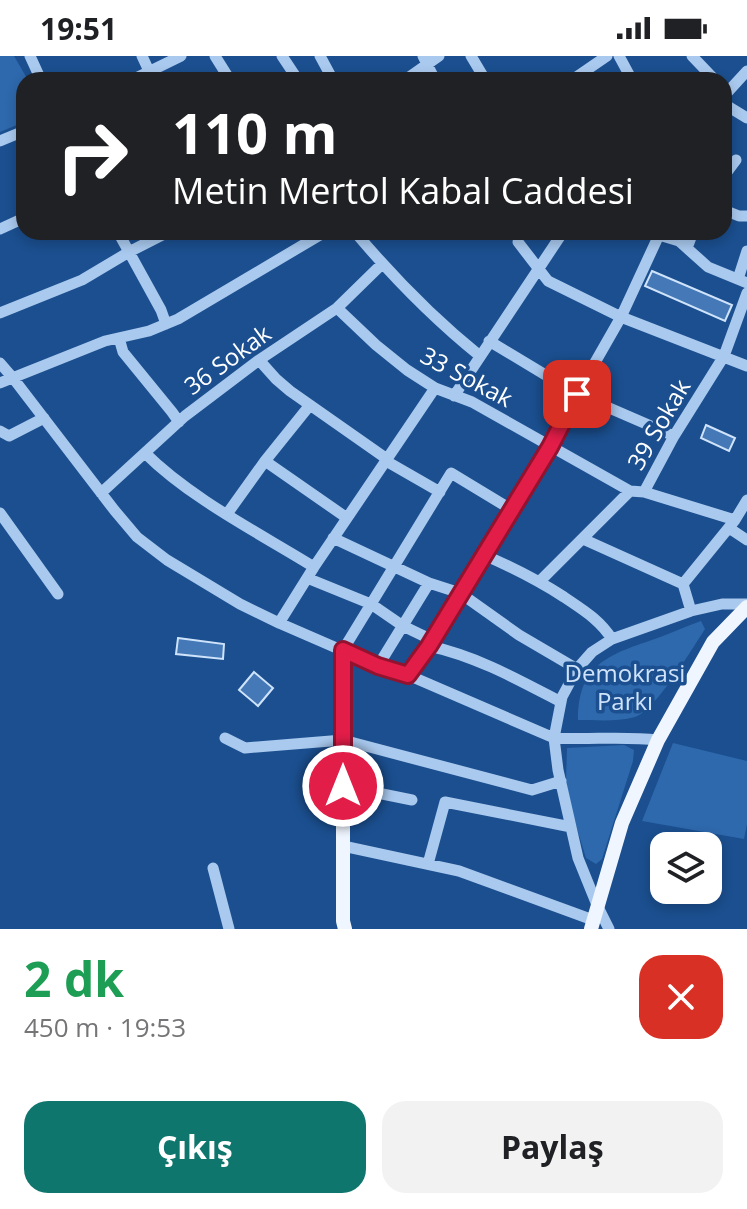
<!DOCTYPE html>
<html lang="tr">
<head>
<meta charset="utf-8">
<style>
  body { margin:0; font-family:"Open Sans",sans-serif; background:#f2f2f2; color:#202124; height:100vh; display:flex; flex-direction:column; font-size:30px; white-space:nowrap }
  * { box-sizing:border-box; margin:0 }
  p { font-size:26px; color:#757577 }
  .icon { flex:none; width:44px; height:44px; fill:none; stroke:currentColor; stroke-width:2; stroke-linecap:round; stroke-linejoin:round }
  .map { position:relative; height:873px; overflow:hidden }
  .side { display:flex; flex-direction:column; background:#fff; flex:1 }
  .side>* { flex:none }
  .hud { position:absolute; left:16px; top:16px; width:716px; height:168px; border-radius:24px; box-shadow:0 4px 12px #0003; background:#202124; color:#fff; overflow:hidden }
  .fabs { position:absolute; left:650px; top:776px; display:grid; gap:16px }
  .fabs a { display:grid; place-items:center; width:72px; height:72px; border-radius:16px; background:#fff; box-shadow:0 4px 12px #0003; font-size:40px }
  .pin { position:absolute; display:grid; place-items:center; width:68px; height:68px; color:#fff; margin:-34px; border-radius:16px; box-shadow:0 4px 12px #0006 }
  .me { position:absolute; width:88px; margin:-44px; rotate:0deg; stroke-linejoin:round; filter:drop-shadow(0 0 6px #0008) }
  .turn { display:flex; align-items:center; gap:28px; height:168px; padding:0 24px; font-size:36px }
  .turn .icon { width:104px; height:104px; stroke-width:2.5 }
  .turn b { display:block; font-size:56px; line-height:68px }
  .round { display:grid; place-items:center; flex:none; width:84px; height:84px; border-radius:24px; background:#f2f2f2 }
  .headline { display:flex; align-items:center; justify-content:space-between; height:136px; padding:0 24px }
  h1 { font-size:48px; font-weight:700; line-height:60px; color:#1e9e55 }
  .cta { display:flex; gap:16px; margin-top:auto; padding:16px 24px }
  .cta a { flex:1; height:92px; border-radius:24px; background:#0f766e; color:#fff; font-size:32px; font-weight:700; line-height:92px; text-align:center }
  .cta a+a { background:#f2f2f2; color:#202124 }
  .status { display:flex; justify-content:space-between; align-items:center; height:56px; padding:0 40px; background:#fff; direction:ltr }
  .status svg { height:22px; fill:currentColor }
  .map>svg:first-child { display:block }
  .green { fill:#2e69ad }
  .building { fill:#4478b7; stroke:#cfe3fa; stroke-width:2 }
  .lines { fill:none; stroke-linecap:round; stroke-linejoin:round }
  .minor { stroke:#a9c9ee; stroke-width:11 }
  .major { stroke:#f0f6ff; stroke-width:14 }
  .route-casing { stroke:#92132f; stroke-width:20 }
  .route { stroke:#e11d48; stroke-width:14 }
  .labels { text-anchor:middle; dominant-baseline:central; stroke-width:7; stroke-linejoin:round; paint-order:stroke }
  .street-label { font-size:24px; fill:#fff; stroke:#1b4f8f }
  .park-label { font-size:24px; fill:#cfe3fa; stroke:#1b4f8f }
</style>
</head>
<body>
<div class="status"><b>19:51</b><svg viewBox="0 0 49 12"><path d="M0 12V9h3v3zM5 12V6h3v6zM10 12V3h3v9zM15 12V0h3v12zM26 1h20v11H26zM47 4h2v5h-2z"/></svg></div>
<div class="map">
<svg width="747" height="873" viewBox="0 0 747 873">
  <rect width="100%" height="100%" fill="#1b4f8f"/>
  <!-- green -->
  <path class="green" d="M 0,0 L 14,0 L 28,24 L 24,24 L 24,66 L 0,76 Z
    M 701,565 L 705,573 C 692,593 655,655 635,661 C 617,666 596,664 578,664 C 578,612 604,600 649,585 C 667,579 684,571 701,565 Z
    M 673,687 L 747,705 L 747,768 L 744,783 L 642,765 Z
    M 624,689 L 634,694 L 633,705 L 602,803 L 596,808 L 586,802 L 571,753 L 566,725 L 567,692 Z"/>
  <!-- building -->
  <path class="building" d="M 652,215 L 732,249 L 725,265 L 645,230 Z
    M 706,369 L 735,382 L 729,395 L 701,382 Z
    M 178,582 L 224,588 L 223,603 L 176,598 Z
    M 254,616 L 273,632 L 258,650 L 239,634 Z"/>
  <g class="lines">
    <!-- minor -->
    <path class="minor" d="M 30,0 L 41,24
      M 142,0 L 149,15
      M 215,0 L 230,24
      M 282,0 L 298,24
      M 320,0 L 333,24
      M 423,0 L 435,24
      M 471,0 L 483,20
      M 619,0 L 632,24
      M 692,0 L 715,24
      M 132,24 L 181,0
      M 405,24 L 439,0
      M 572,24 L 607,0
      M 724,40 L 747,15
      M 724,48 L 747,62
      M 0,85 L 24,75
      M 724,120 L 736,104
      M 724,154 L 739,160 L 747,160
      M 0,173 L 24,162
      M 118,176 L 161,254 L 166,268
      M 355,176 C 393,221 434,263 480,300
      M 649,176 L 679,185 L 708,211 L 747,227
      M 659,179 L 621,261 L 577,338 L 674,380
      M 518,186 L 548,225 L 621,261 L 747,310
      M 687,192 L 693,176
      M 738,223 L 747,195
      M 337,252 L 376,289 L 407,314 L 435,332 L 472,346 L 630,435 L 644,436 L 674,380 L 724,300 L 747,237
      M 0,257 L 82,224 L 129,196 L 168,176
      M 119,282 L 123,296 L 172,356 L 179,366
      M 259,304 L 276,323 L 290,335 L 387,403
      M 0,307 L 13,322 L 115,455 L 137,481 L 167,504 L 240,548 L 279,567 L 378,610 L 408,619 L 554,682 C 589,684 623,680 658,684
      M 0,327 L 105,285 L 149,275 L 178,263 L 325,176
      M 454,340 L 563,176
      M 0,375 L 9,380 L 44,362
      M 145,397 C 190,442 259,477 314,511
      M 265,405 L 347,462
      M 386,405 L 440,436
      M 644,436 L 735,464
      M 101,437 L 185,360 L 259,304 L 337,252 L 382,208
      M 0,457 L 58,538
      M 227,458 L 265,405 L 310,349
      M 729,472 L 747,484
      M 333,482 L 429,527 L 460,537 L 519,579 L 577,613
      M 583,483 L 683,528
      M 484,499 C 514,512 536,523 564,541 C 583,554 599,563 612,583
      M 307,522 L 371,548 L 403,570 L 432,584
      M 540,525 L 630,435
      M 691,555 L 683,528 L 735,464 L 747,444
      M 279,567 L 314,511 L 435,332
      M 429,590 C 476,600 519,624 561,646
      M 343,594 L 451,417 L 512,454
      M 378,610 L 429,527
      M 408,619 L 429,590 L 550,391 L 577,338 L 489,285
      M 225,682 L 245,692 L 343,684 L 532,734 L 561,725
      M 343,730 L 412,744
      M 343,790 L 459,815 L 593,864
      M 428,808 L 445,746 L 571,771
      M 213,812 L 229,873
      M 609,873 L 597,849 L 578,802 L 558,714 L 554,682 L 562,641 L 577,613 L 592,596 L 612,583 L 691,555 L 722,548 L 747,548"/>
    <!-- major -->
    <path class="major" d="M 343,594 L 343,865 L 345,873
      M 591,873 L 622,767 L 658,684 L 713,586 L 747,551"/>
  </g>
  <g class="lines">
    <defs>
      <path id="route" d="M 343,730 L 343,594 L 378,610 L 408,619 L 429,590 L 550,391 L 577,338"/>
    </defs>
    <!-- route casing -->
    <use href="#route" class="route-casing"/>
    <!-- route -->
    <use href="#route" class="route"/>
  </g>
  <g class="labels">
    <!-- street labels -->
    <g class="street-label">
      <text transform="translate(227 303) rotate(-36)">36 Sokak</text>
      <text transform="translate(467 320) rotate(28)">33 Sokak</text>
      <text transform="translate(658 368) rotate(-60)">39 Sokak</text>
    </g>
    <!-- park labels -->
    <g class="park-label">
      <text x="625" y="616">Demokrasi<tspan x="625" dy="28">Parkı</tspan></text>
    </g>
  </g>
</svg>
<div class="fabs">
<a><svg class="icon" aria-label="layers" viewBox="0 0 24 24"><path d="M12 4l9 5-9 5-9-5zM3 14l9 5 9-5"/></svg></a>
</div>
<div class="pin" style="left:577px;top:338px;background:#d93025"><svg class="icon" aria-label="arrive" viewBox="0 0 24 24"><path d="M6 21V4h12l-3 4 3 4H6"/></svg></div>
<svg class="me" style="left:343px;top:730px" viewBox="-20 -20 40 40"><circle r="17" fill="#e11d48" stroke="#fff" stroke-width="3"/><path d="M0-11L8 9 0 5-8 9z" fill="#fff"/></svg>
<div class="hud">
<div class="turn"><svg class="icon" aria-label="right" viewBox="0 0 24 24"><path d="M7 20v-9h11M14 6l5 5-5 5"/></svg><div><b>110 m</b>Metin Mertol Kabal Caddesi</div></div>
</div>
</div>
<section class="side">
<div class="headline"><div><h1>2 dk</h1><p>450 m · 19:53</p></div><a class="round" style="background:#d93025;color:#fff"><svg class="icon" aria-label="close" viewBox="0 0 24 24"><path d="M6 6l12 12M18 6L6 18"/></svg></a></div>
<div class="cta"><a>Çıkış</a><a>Paylaş</a></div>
</section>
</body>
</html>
